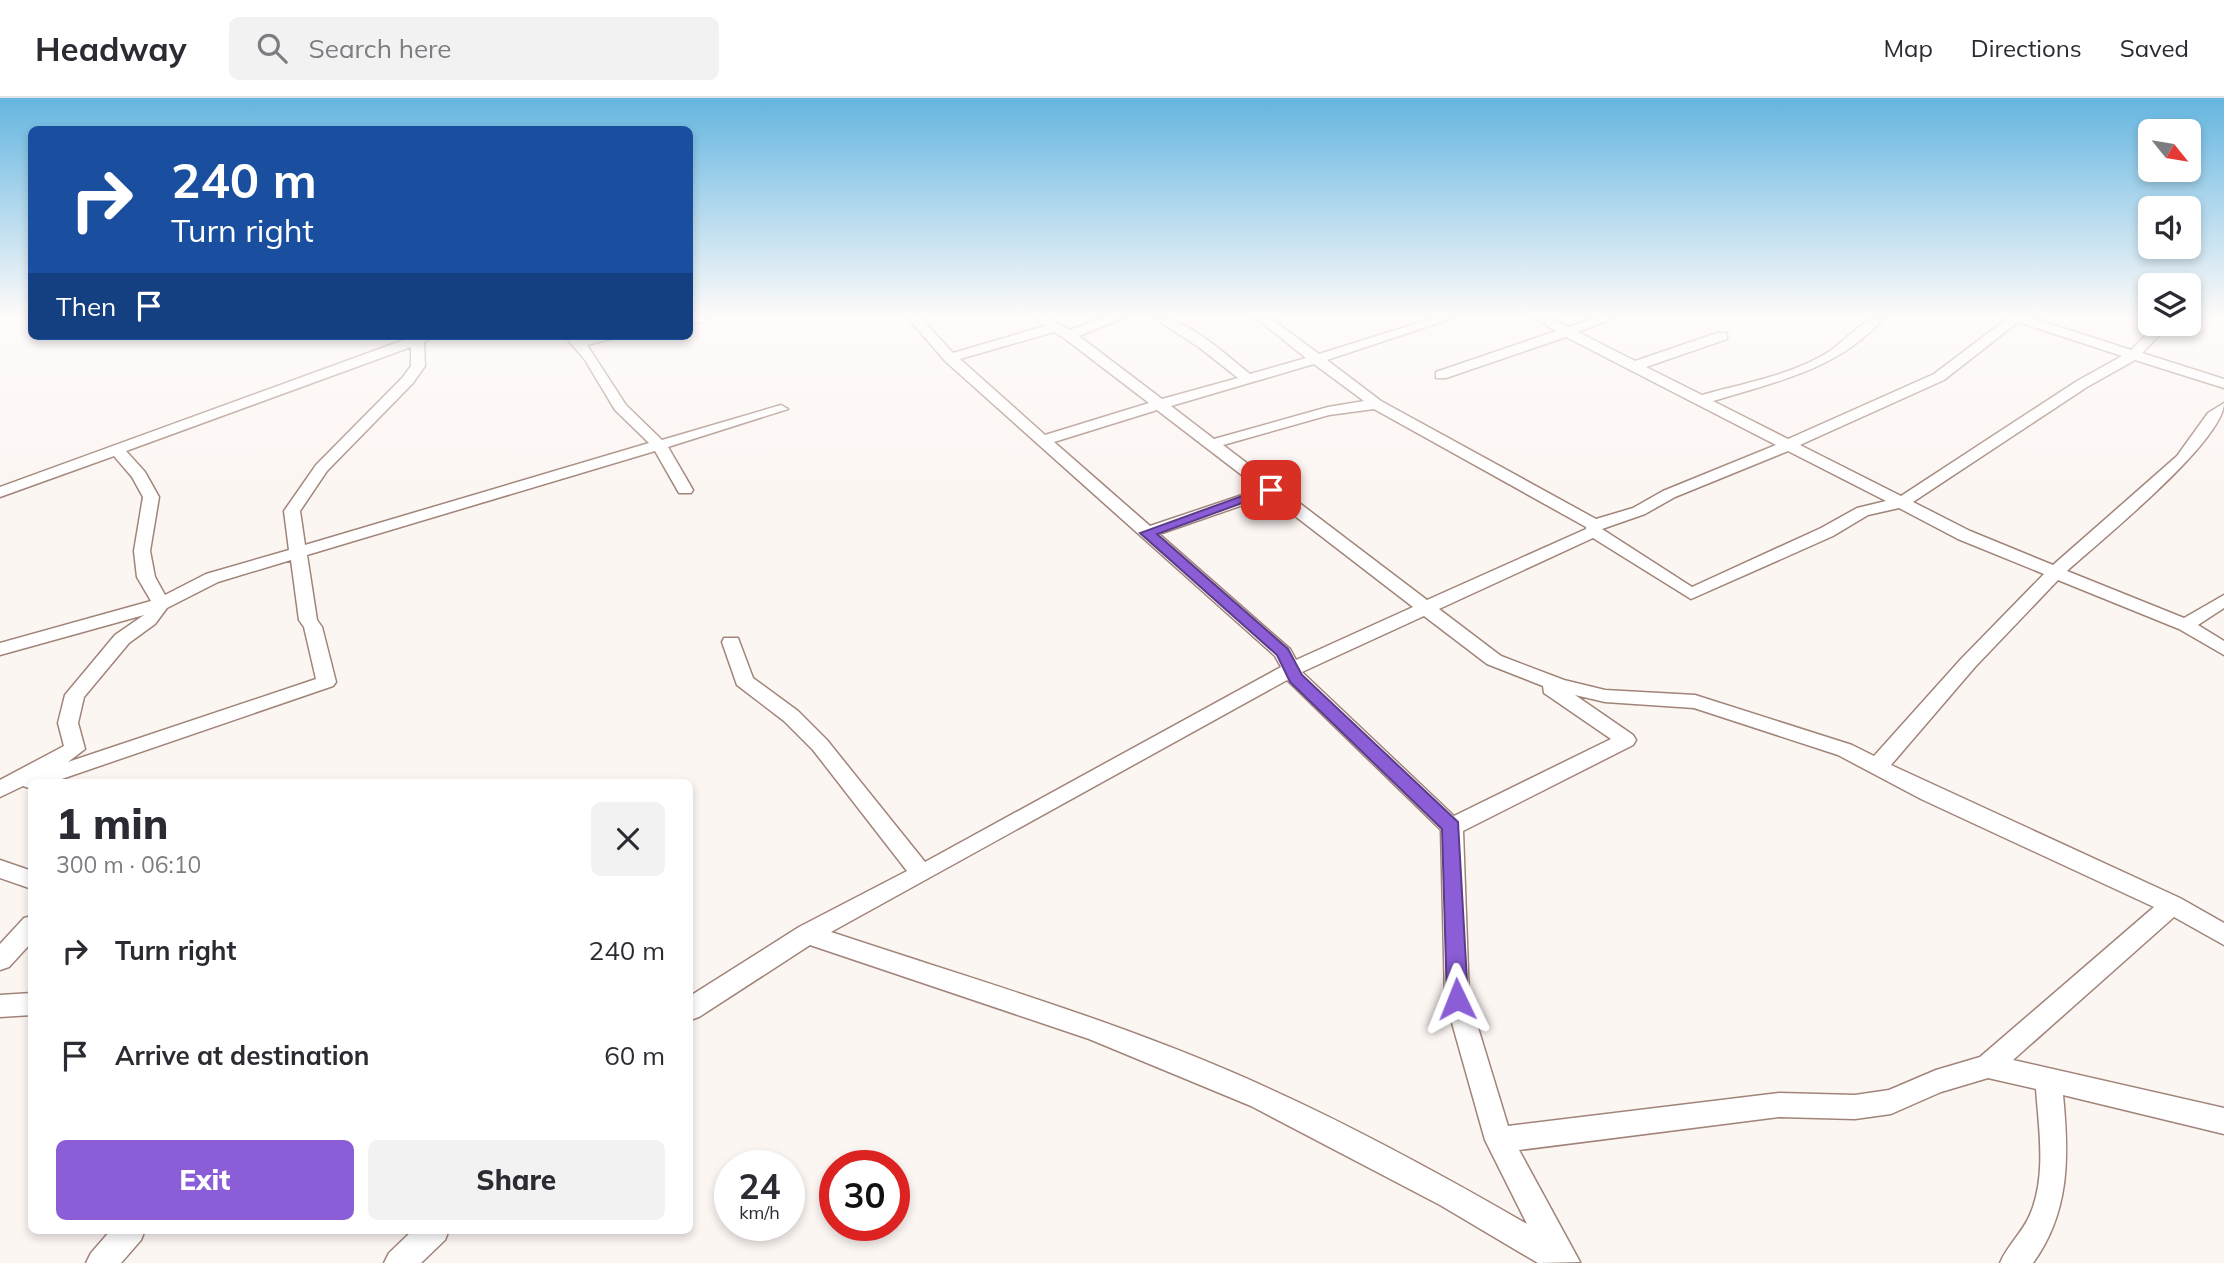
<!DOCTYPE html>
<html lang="en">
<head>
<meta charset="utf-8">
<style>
  body { margin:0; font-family:Mulish,sans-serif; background:#f2f2f3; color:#2b2b33; height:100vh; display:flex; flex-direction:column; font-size:26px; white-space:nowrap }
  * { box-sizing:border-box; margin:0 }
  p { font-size:23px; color:#7c7c81 }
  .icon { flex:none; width:38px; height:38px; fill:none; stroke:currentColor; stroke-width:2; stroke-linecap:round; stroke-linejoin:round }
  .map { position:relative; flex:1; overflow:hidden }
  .sheet { position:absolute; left:28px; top:681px; width:665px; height:455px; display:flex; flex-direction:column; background:#fff; border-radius:10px; box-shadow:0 4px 10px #0003 }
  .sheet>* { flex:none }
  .top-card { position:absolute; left:28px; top:28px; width:665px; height:214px; border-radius:10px; box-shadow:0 4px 10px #0003; background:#1a4fa0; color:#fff; overflow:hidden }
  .needle { width:46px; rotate:120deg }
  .buttons { position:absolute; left:2138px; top:21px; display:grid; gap:14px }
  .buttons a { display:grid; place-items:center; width:63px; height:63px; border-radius:10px; background:#fff; box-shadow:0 4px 10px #0003; font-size:35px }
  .speed { position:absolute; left:714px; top:1052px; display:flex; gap:14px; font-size:35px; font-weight:700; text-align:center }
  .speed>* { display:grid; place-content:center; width:91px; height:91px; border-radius:50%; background:#fff; box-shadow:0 4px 10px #0003; line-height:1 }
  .speed small { font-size:18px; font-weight:400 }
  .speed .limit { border:10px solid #d22; background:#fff; color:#111 }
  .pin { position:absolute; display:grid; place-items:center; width:60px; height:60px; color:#fff; margin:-30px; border-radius:14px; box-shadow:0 4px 10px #0006 }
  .me { position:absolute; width:77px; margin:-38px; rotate:358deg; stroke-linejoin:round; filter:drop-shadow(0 0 5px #0008) }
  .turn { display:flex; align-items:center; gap:24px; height:147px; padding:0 28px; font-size:32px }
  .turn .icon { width:91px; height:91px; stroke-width:2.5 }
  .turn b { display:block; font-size:49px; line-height:60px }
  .then { display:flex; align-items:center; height:66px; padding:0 28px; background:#0003; gap:14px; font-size:26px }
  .round { display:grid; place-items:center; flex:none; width:74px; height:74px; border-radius:10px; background:#f2f2f3 }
  .summary { display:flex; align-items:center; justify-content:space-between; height:119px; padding:0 28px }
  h1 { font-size:42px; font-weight:800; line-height:52px }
  .action { display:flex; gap:14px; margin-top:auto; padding:14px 28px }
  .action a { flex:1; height:80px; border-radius:10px; background:#8b5dd6; color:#fff; font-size:28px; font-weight:800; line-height:80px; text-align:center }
  .action a+a { background:#f2f2f3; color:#2b2b33 }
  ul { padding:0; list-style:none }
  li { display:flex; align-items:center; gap:21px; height:105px; padding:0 28px }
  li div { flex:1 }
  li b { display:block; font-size:26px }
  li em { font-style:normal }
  header { display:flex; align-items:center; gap:42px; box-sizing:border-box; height:98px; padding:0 35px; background:#fff; border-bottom:2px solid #e1e1e2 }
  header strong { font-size:33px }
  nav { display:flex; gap:38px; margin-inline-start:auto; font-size:24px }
  .search { width:490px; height:63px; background:#f2f2f3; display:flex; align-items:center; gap:18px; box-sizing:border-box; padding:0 24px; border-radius:10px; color:#7c7c81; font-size:26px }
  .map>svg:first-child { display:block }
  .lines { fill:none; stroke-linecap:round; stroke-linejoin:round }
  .minor-casing { stroke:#a18479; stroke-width:3 }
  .minor { fill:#fff; fill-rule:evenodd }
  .route { fill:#8b5dd6; stroke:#5a3c8b; stroke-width:2 }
</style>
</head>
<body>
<header>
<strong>Headway</strong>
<div class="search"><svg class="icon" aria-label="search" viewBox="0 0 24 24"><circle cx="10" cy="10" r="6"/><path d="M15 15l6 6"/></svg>Search here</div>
<nav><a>Map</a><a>Directions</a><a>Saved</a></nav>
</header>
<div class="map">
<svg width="2224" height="1165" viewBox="0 0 2224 1165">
  <rect width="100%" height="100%" fill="#fcf6f3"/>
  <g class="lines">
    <defs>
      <path id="minor" d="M 690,220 L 712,220 L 690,227 Z
        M 908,220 L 921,220 L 953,255 L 1045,228 L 1034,220 L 1049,220 L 1070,232 L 1104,220 L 1123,220 L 1079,238 L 1162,301 L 1238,280 L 1200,250 L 1154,220 C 1189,220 1223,255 1250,276 L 1306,260 L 1256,220 L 1270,220 L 1319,256 L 1434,220 L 1453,220 L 1327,262 L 1381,303 L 1596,421 L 1633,410 L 1663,393 L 1776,347 L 1566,239 L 1446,280 L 1436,280 L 1436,274 L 1556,233 L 1534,220 L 1550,220 L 1568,229 L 1595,220 L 1614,220 L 1578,234 L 1635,263 L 1717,235 L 1727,235 L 1727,241 L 1646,269 L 1702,297 C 1744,285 1793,277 1830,253 C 1849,240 1861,220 1884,220 C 1839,271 1776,284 1713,303 L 1788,341 L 1934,276 L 2008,220 L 2032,220 L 2131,252 L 2157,226 L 2170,226 L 2142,255 L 2224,281 L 2224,290 L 2135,262 L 2087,289 L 1913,404 L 1970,433 L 2053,467 L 2177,358 L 2208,315 L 2224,305 C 2224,343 2100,443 2067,473 L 2184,520 L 2224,497 L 2224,510 L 2198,527 L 2224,543 L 2224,557 L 2179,531 L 2058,482 L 1975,569 L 1891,667 L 2180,800 L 2224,825 L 2224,847 L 2174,819 L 2013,962 L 2224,1010 L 2224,1036 L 2063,997 C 2069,1058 2070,1114 2033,1165 L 2000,1165 C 2007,1148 2021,1136 2029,1119 C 2047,1080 2039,1032 2036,991 L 1988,980 L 1941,994 L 1891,1016 L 1855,1021 L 1779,1019 L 1519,1052 L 1580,1164 L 1538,1165 L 1440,1107 L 1251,1008 L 1089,941 L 810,847 L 699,919 L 690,922 L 690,898 L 799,829 L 907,773 L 813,652 L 784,623 L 737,587 L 722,544 L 724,540 L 738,540 L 753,580 L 798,613 L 827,642 L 925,764 L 1281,569 L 1275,558 L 945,263 ZM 2018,224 L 2122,258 L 2077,283 L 1901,398 L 1800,347 L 1944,282 ZM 1054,234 L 1064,240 L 1149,305 L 1045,337 L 960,261 ZM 1314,266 L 1364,303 L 1328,309 L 1214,341 L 1171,308 ZM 1374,311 L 1586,429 L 1586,431 L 1427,502 L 1223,347 L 1329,317 ZM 1157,312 L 1260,391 L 1150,428 L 1054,344 ZM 1788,353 L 1886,403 L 1857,410 L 1821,430 L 1692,489 L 1602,431 L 1645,416 L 1675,399 ZM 1269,398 L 1413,509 L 1296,562 L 1290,551 L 1159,436 ZM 1899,410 L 1958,441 L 2044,476 L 1961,561 L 1874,658 L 1852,647 L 1695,597 L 1605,592 L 1564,582 L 1501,558 L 1439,511 L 1593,440 L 1691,501 L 1833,438 L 1868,417 ZM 1424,518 L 1487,566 L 1543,588 L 1544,595 L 1611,641 L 1454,718 L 1302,574 ZM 1287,582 L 1441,732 L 1445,900 L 1485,1042 L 1527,1126 C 1444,1078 1358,1031 1270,991 C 1129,926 978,883 831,834 ZM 1575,597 L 1605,604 L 1694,610 L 1838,657 L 1921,701 L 2154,809 L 1980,959 L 1936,972 L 1889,992 L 1855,997 L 1779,995 L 1508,1028 L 1469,900 L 1463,733 L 1633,647 L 1636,642 L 1633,637 Z
        M 436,238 L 424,244 L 425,268 L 413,285 L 327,373 L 300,413 L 305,447 L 649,345 L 615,312 L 585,262 L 565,238 L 581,240 L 622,238 L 587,247 L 626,307 L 662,342 L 781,307 L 788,311 L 668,349 L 693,392 L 691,395 L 679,395 L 655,353 L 307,457 L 317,522 L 322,529 L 336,584 L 333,588 L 53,684 L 32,684 L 32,691 L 23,688 L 0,699 L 0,682 L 64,648 L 58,625 L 65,597 L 115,537 L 144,517 L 0,557 L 0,545 L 151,503 L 137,479 L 134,453 L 143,399 L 132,379 L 114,358 L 0,399 L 0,389 L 412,239 ZM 411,249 L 411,268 L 403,279 L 316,367 L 284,413 L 289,452 L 206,476 L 165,497 L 155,479 L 150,453 L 159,399 L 145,374 L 126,353 ZM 291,462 L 299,522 L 304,529 L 316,581 L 68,664 L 85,651 L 78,625 L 84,599 L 129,545 L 155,526 L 167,510 L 218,484 Z
        M 0,762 L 32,773 L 32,791 L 0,780 Z
        M 32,818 L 32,844 L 9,869 L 0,872 L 0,846 L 24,820 Z
        M 32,895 L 32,917 L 0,919 L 0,897 Z
        M 111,1132 L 145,1132 L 141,1142 L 121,1165 L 86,1165 L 91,1155 Z
        M 413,1132 L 449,1132 L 445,1142 L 421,1165 L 384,1165 L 389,1155 Z"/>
    </defs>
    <!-- minor casing -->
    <use href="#minor" class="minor-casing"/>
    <!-- minor -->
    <use href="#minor" class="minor"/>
  </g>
  <!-- sky -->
  <linearGradient id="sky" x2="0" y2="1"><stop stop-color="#64b5e0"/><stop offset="0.57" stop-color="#fefbfa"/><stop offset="1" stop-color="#fefbfa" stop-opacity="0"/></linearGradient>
  <rect width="2224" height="383" fill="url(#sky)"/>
  <!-- route -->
  <path class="route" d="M 1267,389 L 1278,392 L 1157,436 L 1288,551 L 1302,577 L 1458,724 L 1468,901 L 1465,907 L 1457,909 L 1450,907 L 1447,901 L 1442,731 L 1290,584 L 1277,557 L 1140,435 Z"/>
</svg>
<div class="buttons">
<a><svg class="needle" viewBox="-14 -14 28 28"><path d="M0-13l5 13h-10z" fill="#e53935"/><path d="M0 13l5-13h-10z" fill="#7c7c81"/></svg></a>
<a><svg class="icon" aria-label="sound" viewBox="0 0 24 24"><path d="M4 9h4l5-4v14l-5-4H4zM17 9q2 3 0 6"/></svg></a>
<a><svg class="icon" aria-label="layers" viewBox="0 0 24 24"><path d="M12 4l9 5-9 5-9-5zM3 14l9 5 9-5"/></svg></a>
</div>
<div class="speed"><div>24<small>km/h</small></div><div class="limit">30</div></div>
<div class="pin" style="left:1271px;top:392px;background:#d93025"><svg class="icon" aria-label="arrive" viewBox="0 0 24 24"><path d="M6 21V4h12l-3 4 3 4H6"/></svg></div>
<svg class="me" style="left:1457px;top:901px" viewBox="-20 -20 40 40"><path d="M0-17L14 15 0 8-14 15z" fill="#8b5dd6" stroke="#fff" stroke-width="4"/></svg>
<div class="top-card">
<div class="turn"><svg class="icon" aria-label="right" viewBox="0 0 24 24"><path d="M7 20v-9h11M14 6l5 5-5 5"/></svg><div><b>240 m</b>Turn right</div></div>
<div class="then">Then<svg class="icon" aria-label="arrive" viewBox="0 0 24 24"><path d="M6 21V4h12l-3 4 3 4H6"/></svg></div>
</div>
<section class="sheet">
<div class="summary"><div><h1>1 min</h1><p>300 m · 06:10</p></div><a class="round"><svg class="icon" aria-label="close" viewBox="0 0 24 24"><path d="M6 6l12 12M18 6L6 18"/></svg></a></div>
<ul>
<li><svg class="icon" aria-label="right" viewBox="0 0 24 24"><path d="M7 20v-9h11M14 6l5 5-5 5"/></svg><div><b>Turn right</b></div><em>240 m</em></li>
<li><svg class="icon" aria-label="arrive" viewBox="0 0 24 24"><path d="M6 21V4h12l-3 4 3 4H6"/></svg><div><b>Arrive at destination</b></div><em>60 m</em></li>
</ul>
<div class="action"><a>Exit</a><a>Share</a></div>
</section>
</div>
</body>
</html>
